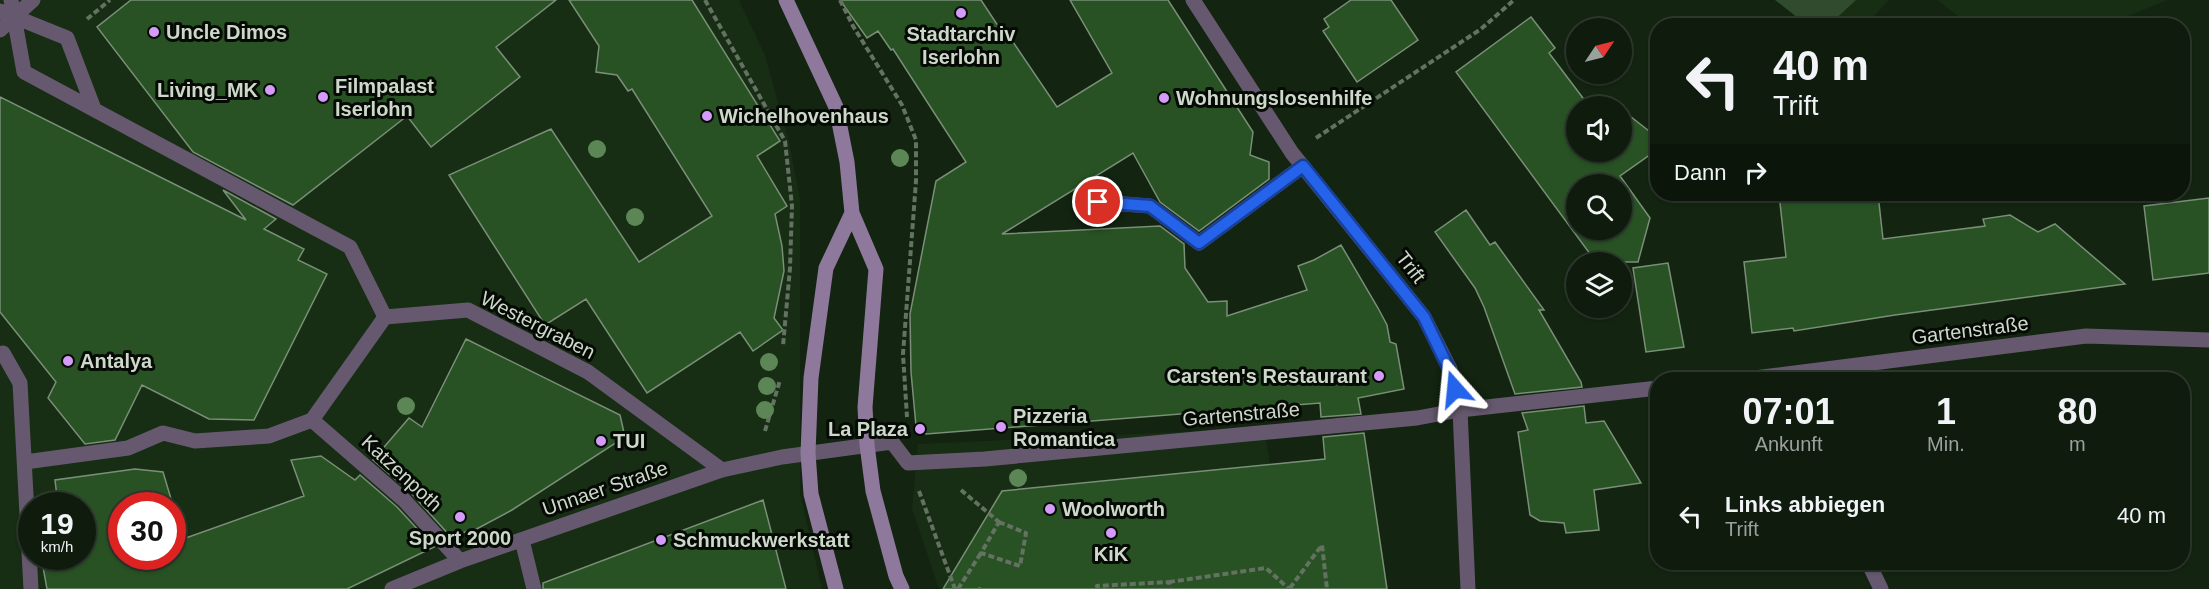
<!DOCTYPE html>
<html lang="de">
<head>
<meta charset="utf-8">
<style>
  body { margin:0; font-family:Arial,sans-serif; background:#1c281b; color:#f1f3f6; height:100vh; display:flex; flex-direction:column; font-size:22px; white-space:nowrap }
  * { box-sizing:border-box; margin:0 }
  p { font-size:20px; color:#9ba19d }
  .icon { flex:none; width:33px; height:33px; fill:none; stroke:currentColor; stroke-width:2; stroke-linecap:round; stroke-linejoin:round }
  .map { position:relative; flex:1; overflow:hidden }
  .details { position:absolute; left:1650px; top:372px; width:540px; height:198px; display:flex; flex-direction:column; background:#0e1b0d; border-radius:24px; box-shadow:0 2px 4px #0004,0 0 0 2px #2e392e }
  .details>* { flex:none }
  .banner { position:absolute; left:1650px; top:18px; width:540px; height:183px; border-radius:24px; box-shadow:0 2px 4px #0004,0 0 0 2px #2e392e; background:#0e1b0d; color:#f1f3f6; overflow:hidden }
  .needle { width:39px; rotate:55deg }
  .buttons { position:absolute; left:1566px; top:18px; display:grid; gap:12px }
  .buttons a { display:grid; place-items:center; width:66px; height:66px; border-radius:50%; background:#0e1b0d; box-shadow:0 2px 4px #0004,0 0 0 2px #2e392e; font-size:30px }
  .speed { position:absolute; left:18px; top:492px; display:flex; gap:12px; font-size:30px; font-weight:700; text-align:center }
  .speed>* { display:grid; place-content:center; width:78px; height:78px; border-radius:50%; background:#0e1b0d; box-shadow:0 2px 4px #0004,0 0 0 2px #2e392e; line-height:1 }
  .speed small { font-size:15px; font-weight:400 }
  .speed .limit { border:9px solid #d22; background:#fff; color:#111 }
  .pin { position:absolute; display:grid; place-items:center; width:51px; height:51px; color:#fff; margin:-26px; border:3px solid #fff; border-radius:50%; box-shadow:0 2px 6px #0007 }
  .me { position:absolute; width:66px; margin:-33px; rotate:342deg; stroke-linejoin:round; filter:drop-shadow(0 0 4px #0008) }
  .turn { display:flex; align-items:center; gap:21px; height:126px; padding:0 24px; font-size:27px }
  .turn .icon { width:78px; height:78px; stroke-width:2.5 }
  .turn b { display:block; font-size:42px; line-height:51px }
  .then { display:flex; align-items:center; height:57px; padding:0 24px; background:#0003; gap:12px; font-size:22px }
  .eta { display:flex; justify-content:space-evenly; align-items:center; height:102px; text-align:center }
  .eta b { font-size:36px; font-weight:700; line-height:42px }
  ul { padding:0; list-style:none }
  li { display:flex; align-items:center; gap:18px; height:84px; padding:0 24px }
  li div { flex:1 }
  li b { display:block; font-size:22px }
  li em { font-style:normal }
  .map>svg:first-child { display:block }
  .built { fill:#172d14; fill-rule:evenodd }
  .green { fill:#314b2e }
  .building { fill:#285124; stroke:#7a8f77; stroke-width:1.5; fill-rule:evenodd }
  .lines { fill:none; stroke-linecap:round; stroke-linejoin:round }
  .path { stroke:#647262; stroke-width:4; stroke-dasharray:6 3; stroke-linecap:butt }
  .service { stroke:#66596f; stroke-width:15 }
  .pedestrian { stroke:#66596f; stroke-width:15 }
  .minor { stroke:#66596f; stroke-width:15 }
  .tertiary { stroke:#66596f; stroke-width:15 }
  .secondary { stroke:#8e799d; stroke-width:15 }
  .tree { fill:#5c8656 }
  .route-casing { stroke:#184099; stroke-width:15 }
  .route { stroke:#2563eb; stroke-width:10 }
  .poi-dot { fill:#d59bfa; stroke:#050b04; stroke-width:2 }
  .labels { text-anchor:middle; dominant-baseline:central; stroke-width:6; stroke-linejoin:round; paint-order:stroke }
  .poi-label { font-size:20px; font-weight:bold; fill:#cdd8cb; stroke:#050b04; text-anchor:start }
  .street-label { font-size:20px; fill:#cdd8cb; stroke:#050b04 }
</style>
</head>
<body>
<div class="map">
<svg width="2209" height="589" viewBox="0 0 2209 589">
  <rect width="100%" height="100%" fill="#132411"/>
  <!-- built -->
  <path class="built" d="M 0,0 L 739,0 L 765,55 L 789,141 L 800,199 L 800,493 L 822,589 L 0,589 ZM 32,506 L 82,506 L 82,556 L 32,556 ZM 122,506 L 172,506 L 172,556 L 122,556 Z
    M 1775,0 L 1889,0 L 1865,26 L 1807,25 Z
    M 1937,0 L 2168,0 L 2103,26 L 1969,25 Z
    M 1264,428 L 1291,589 L 939,589 L 912,508 L 918,444 Z"/>
  <!-- green -->
  <path class="green" d="M 1775,0 L 1856,0 L 1829,25 L 1807,25 Z"/>
  <!-- building -->
  <path class="building" d="M 131,0 L 556,0 L 496,47 L 520,77 L 431,147 L 407,116 L 293,205 L 193,152 L 97,27 Z
    M 569,0 L 692,0 L 780,141 L 757,156 L 787,206 L 775,214 L 782,246 L 784,271 L 774,318 L 783,330 L 753,351 L 740,332 L 647,393 L 586,299 L 545,325 L 449,175 L 551,129 L 639,262 L 712,216 L 632,89 L 628,91 L 617,75 L 596,72 L 599,46 Z
    M 840,0 L 981,0 L 1006,38 L 1009,36 L 1057,107 L 1112,73 L 1070,0 L 1168,0 L 1253,132 L 1250,155 L 1269,162 L 1269,179 L 1199,231 L 1160,202 L 1133,153 L 1002,234 L 1160,226 L 1184,244 L 1185,268 L 1208,302 L 1227,301 L 1227,316 L 1307,290 L 1298,266 L 1314,260 L 1341,245 L 1378,308 L 1387,325 L 1390,342 L 1396,344 L 1404,389 L 1358,398 L 1361,414 L 1321,417 L 1320,403 L 926,434 L 916,426 L 911,372 L 910,314 L 936,181 L 966,162 L 893,49 L 891,50 L 878,31 L 867,38 Z
    M 1351,0 L 1391,0 L 1418,40 L 1357,82 L 1323,31 L 1329,27 L 1324,19 Z
    M 1531,17 L 1555,48 L 1549,53 L 1589,106 L 1576,106 L 1576,152 L 1622,152 L 1622,124 L 1631,117 L 1658,138 L 1658,149 L 1620,176 L 1650,218 L 1638,262 L 1596,262 L 1456,72 ZM 1576,184 L 1622,184 L 1622,230 L 1576,230 Z
    M 0,97 L 246,220 L 223,190 L 276,219 L 264,229 L 304,249 L 298,260 L 327,274 L 254,420 L 209,419 L 142,385 L 115,440 L 85,444 L 48,398 L 56,382 L 0,312 Z
    M 1779,194 L 1878,194 L 1883,239 L 1985,226 L 1983,219 L 2010,215 L 2038,232 L 2055,224 L 2125,284 L 1895,315 L 1794,331 L 1793,328 L 1752,333 L 1744,262 L 1786,257 Z
    M 2209,198 L 2209,273 L 2153,280 L 2144,206 Z
    M 1466,210 L 1490,245 L 1495,242 L 1544,310 L 1539,310 L 1581,382 L 1582,387 L 1515,394 L 1484,307 L 1475,288 L 1435,232 Z
    M 1668,263 L 1684,347 L 1646,352 L 1633,268 Z
    M 466,339 L 620,415 L 625,437 L 512,510 L 469,533 L 467,531 L 452,538 L 411,493 L 373,460 L 409,418 L 422,427 Z
    M 1584,406 L 1586,423 L 1604,421 L 1641,483 L 1594,490 L 1599,530 L 1566,533 L 1564,523 L 1540,521 L 1530,515 L 1518,432 L 1528,430 L 1522,413 Z
    M 1364,433 L 1387,589 L 943,589 L 1002,491 L 1325,459 L 1323,437 Z
    M 321,456 L 355,480 L 360,475 L 397,507 L 434,547 L 347,589 L 47,589 L 41,556 L 82,556 L 82,506 L 58,506 L 55,480 L 135,469 L 163,472 L 183,539 L 304,496 L 291,460 ZM 122,506 L 172,506 L 172,556 L 122,556 Z
    M 763,500 L 786,589 L 543,589 L 543,583 Z"/>
  <g class="lines">
    <!-- path -->
    <path class="path" d="M 705,0 L 785,141 L 792,206 L 790,268 L 783,346
      M 840,0 L 853,26 L 902,105 L 916,140 L 916,181 L 903,354 L 907,417
      M 87,19 L 110,0
      M 1316,138 L 1481,29 L 1514,0
      M 765,431 L 780,380
      M 961,490 L 999,522
      M 919,491 L 955,589
      M 999,522 L 1026,533 L 1020,566 L 981,553 Z
      M 1169,582 L 1266,568 L 1289,589
      M 1290,588 L 1322,545 L 1327,589
      M 958,589 L 981,553
      M 978,589 L 981,589
      M 1098,589 L 1097,586 L 1169,582 L 1170,589"/>
    <!-- service -->
    <path class="service" d="M 1098,202 L 1150,206 L 1199,243 L 1303,166"/>
    <!-- pedestrian -->
    <path class="pedestrian" d="M 3,353 L 20,383 L 31,589
      M 312,420 L 404,500 L 460,561
      M 25,462 L 128,448 L 163,433 L 195,441 L 269,436 L 312,420 L 385,317 L 468,310 L 588,372 L 722,470
      M 522,540 L 534,589
      M 392,589 L 460,561 L 722,470 L 782,457 L 892,442 L 908,463 L 985,459 L 1417,418 L 1460,410"/>
    <!-- minor -->
    <path class="minor" d="M 11,0 L 24,72 L 350,247 L 385,317
      M 1193,0 L 1292,153 L 1424,317 L 1450,369 L 1460,410 L 1468,589
      M 0,11 L 67,38 L 94,109
      M 1738,380 L 2086,336 L 2209,340
      M 1460,410 L 1658,388
      M 1868,562 L 1881,589"/>
    <!-- tertiary -->
    <path class="tertiary" d="M 0,30 L 33,0"/>
    <!-- secondary -->
    <path class="secondary" d="M 786,0 L 836,107 L 847,162 L 852,213 L 876,269 L 865,407 L 867,445 L 873,491 L 896,576 L 902,589
      M 836,589 L 811,494 L 808,453 L 811,378 L 826,268 L 852,213"/>
  </g>
  <!-- trees -->
  <g class="tree">
    <circle cx="597" cy="149" r="9"/>
    <circle cx="900" cy="158" r="9"/>
    <circle cx="635" cy="217" r="9"/>
    <circle cx="769" cy="362" r="9"/>
    <circle cx="767" cy="386" r="9"/>
    <circle cx="406" cy="406" r="9"/>
    <circle cx="765" cy="410" r="9"/>
    <circle cx="1018" cy="478" r="9"/>
  </g>
  <g class="lines">
    <defs>
      <path id="route" d="M 1098,202 L 1150,206 L 1199,243 L 1303,166 L 1424,317 L 1449,369 L 1455,389"/>
    </defs>
    <!-- route casing -->
    <use href="#route" class="route-casing"/>
    <!-- route -->
    <use href="#route" class="route"/>
  </g>
  <!-- markers -->
  <g class="poi-dot">
    <circle cx="961" cy="13" r="6"/>
    <circle cx="154" cy="32" r="6"/>
    <circle cx="270" cy="90" r="6"/>
    <circle cx="323" cy="97" r="6"/>
    <circle cx="1164" cy="98" r="6"/>
    <circle cx="707" cy="116" r="6"/>
    <circle cx="68" cy="361" r="6"/>
    <circle cx="1379" cy="376" r="6"/>
    <circle cx="1001" cy="427" r="6"/>
    <circle cx="920" cy="429" r="6"/>
    <circle cx="601" cy="441" r="6"/>
    <circle cx="1050" cy="509" r="6"/>
    <circle cx="460" cy="517" r="6"/>
    <circle cx="1111" cy="533" r="6"/>
    <circle cx="661" cy="540" r="6"/>
  </g>
  <g class="labels">
    <!-- poi labels -->
    <g class="poi-label">
      <text x="166" y="32">Uncle Dimos</text>
      <text x="961" y="34" text-anchor="middle">Stadtarchiv<tspan x="961" dy="23">Iserlohn</tspan></text>
      <text x="335" y="86">Filmpalast<tspan x="335" dy="23">Iserlohn</tspan></text>
      <text x="258" y="90" text-anchor="end">Living_MK</text>
      <text x="1176" y="98">Wohnungslosenhilfe</text>
      <text x="719" y="116">Wichelhovenhaus</text>
      <text x="80" y="361">Antalya</text>
      <text x="1367" y="376" text-anchor="end">Carsten's Restaurant</text>
      <text x="1013" y="416">Pizzeria<tspan x="1013" dy="23">Romantica</tspan></text>
      <text x="908" y="429" text-anchor="end">La Plaza</text>
      <text x="613" y="441">TUI</text>
      <text x="1062" y="509">Woolworth</text>
      <text x="460" y="538" text-anchor="middle">Sport 2000</text>
      <text x="673" y="540">Schmuckwerkstatt</text>
      <text x="1111" y="554" text-anchor="middle">KiK</text>
    </g>
    <!-- street labels -->
    <g class="street-label">
      <text transform="translate(1411 267) rotate(52)">Trift</text>
      <text transform="translate(538 325) rotate(27)">Westergraben</text>
      <text transform="translate(1970 330) rotate(-7)">Gartenstraße</text>
      <text transform="translate(1241 414) rotate(-5)">Gartenstraße</text>
      <text transform="translate(402 473) rotate(43)">Katzenpoth</text>
      <text transform="translate(605 488) rotate(-19)">Unnaer Straße</text>
    </g>
  </g>
</svg>
<div class="buttons">
<a><svg class="needle" viewBox="-14 -14 28 28"><path d="M0-13l5 13h-10z" fill="#e53935"/><path d="M0 13l5-13h-10z" fill="#9ba19d"/></svg></a>
<a><svg class="icon" aria-label="sound" viewBox="0 0 24 24"><path d="M4 9h4l5-4v14l-5-4H4zM17 9q2 3 0 6"/></svg></a>
<a><svg class="icon" aria-label="search" viewBox="0 0 24 24"><circle cx="10" cy="10" r="6"/><path d="M15 15l6 6"/></svg></a>
<a><svg class="icon" aria-label="layers" viewBox="0 0 24 24"><path d="M12 4l9 5-9 5-9-5zM3 14l9 5 9-5"/></svg></a>
</div>
<div class="speed"><div>19<small>km/h</small></div><div class="limit">30</div></div>
<div class="pin" style="left:1098px;top:202px;background:#d93025"><svg class="icon" aria-label="arrive" viewBox="0 0 24 24"><path d="M6 21V4h12l-3 4 3 4H6"/></svg></div>
<svg class="me" style="left:1455px;top:389px" viewBox="-20 -20 40 40"><path d="M0-17L14 15 0 8-14 15z" fill="#2563eb" stroke="#fff" stroke-width="4"/></svg>
<div class="banner">
<div class="turn"><svg class="icon" aria-label="left" viewBox="0 0 24 24"><path d="M17 20v-9H6M10 6l-5 5 5 5"/></svg><div><b>40 m</b>Trift</div></div>
<div class="then">Dann<svg class="icon" aria-label="right" viewBox="0 0 24 24"><path d="M7 20v-9h11M14 6l5 5-5 5"/></svg></div>
</div>
<section class="details">
<div class="eta">
<div><b>07:01</b><p>Ankunft</p></div>
<div><b>1</b><p>Min.</p></div>
<div><b>80</b><p>m</p></div>
</div>
<ul>
<li><svg class="icon" aria-label="left" viewBox="0 0 24 24"><path d="M17 20v-9H6M10 6l-5 5 5 5"/></svg><div><b>Links abbiegen</b><p>Trift</p></div><em>40 m</em></li>
</ul>
</section>
</div>
</body>
</html>
